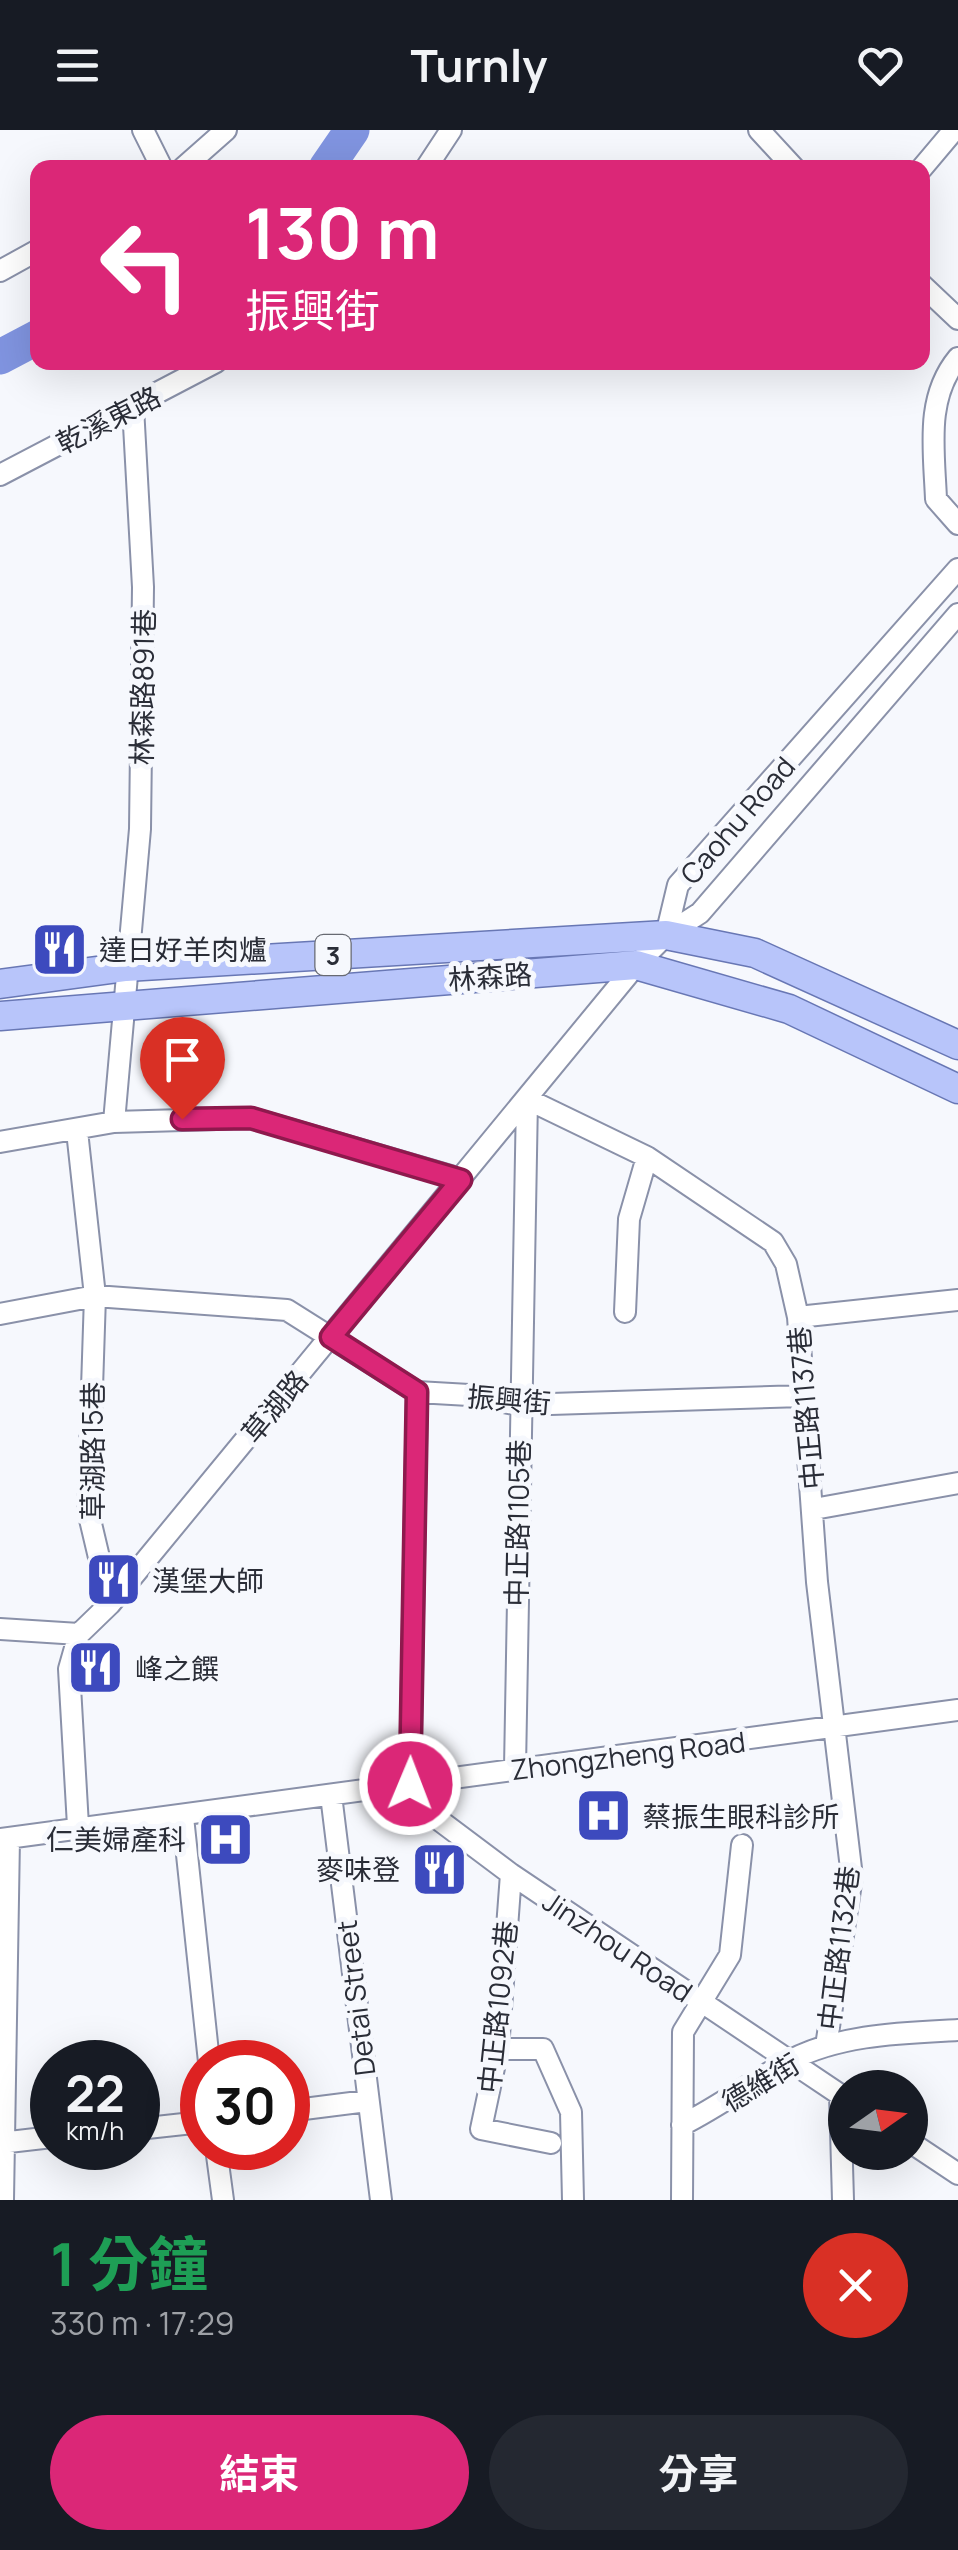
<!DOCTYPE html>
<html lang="zh-TW">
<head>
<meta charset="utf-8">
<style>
  body { margin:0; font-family:Manrope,"Noto Sans TC",sans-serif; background:#242831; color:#f1f3f6; height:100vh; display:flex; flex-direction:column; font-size:38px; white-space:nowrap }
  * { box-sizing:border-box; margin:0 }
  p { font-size:32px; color:#9ea1a6 }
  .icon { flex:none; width:55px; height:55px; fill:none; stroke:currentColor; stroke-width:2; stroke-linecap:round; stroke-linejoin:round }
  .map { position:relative; height:2070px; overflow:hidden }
  .panel { display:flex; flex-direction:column; background:#171b24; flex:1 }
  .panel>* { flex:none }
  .hud { position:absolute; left:30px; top:30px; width:900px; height:210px; border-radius:20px; box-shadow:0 10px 40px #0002; background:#db2777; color:#fff; overflow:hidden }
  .needle { width:65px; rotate:76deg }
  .buttons { position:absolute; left:828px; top:1940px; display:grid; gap:20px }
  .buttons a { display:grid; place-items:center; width:100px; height:100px; border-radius:50%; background:#171b24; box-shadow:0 10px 40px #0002; font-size:50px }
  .speed { position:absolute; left:30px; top:1910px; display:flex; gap:20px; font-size:50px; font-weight:700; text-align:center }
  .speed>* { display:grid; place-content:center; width:130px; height:130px; border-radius:50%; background:#171b24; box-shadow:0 10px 40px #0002; line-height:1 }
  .speed small { font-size:25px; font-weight:400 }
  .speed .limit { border:15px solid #d22; background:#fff; color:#111 }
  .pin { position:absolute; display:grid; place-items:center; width:85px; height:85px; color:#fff; margin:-102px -42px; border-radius:50% 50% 50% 0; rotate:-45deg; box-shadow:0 0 10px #0007 }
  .pin .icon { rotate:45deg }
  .me { position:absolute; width:110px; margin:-55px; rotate:1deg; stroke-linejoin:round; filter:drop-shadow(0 0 8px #0008) }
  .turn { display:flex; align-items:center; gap:35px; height:210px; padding:0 50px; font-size:45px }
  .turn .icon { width:130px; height:130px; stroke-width:2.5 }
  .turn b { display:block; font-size:70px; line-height:85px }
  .round { display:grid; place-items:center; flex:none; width:105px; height:105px; border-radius:52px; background:#242831 }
  .headline { display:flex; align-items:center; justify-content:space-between; height:170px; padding:0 50px }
  h1 { font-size:60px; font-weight:700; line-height:75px; color:#1e9e55 }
  .cta { display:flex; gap:20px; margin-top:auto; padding:20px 50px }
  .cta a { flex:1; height:115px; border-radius:60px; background:#db2777; color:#fff; font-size:40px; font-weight:700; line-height:115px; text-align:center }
  .cta a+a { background:#242831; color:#f1f3f6 }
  header { display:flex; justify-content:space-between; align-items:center; height:130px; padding:0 50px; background:#171b24; font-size:45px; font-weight:700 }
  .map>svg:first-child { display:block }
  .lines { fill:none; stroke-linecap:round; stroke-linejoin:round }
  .river { stroke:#8094e0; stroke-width:35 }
  .minor-casing { stroke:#8a91a9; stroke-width:24 }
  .major-casing { stroke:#6877b4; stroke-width:31 }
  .minor { stroke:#fff; stroke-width:20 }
  .major { stroke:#b8c5fa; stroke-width:28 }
  .route-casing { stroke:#8e194d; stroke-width:25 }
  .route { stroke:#db2777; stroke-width:18 }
  .labels { text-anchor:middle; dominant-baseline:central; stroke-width:10; stroke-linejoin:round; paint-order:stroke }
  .shield { fill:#f6f8fd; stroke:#676a72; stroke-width:2.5 }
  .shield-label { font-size:25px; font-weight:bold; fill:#2a2d37 }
  .street-label { font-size:28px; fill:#2a2d37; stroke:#f6f8fd }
  .poi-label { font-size:28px; fill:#2a2d37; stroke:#f6f8fd; text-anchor:start }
</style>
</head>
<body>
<header><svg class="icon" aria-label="menu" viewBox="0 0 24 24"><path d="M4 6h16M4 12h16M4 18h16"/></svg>Turnly<svg class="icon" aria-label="heart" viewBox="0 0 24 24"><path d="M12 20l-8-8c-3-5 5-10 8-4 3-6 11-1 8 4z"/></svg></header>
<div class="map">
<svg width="958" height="2070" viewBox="0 0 958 2070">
  <rect width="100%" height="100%" fill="#f6f8fd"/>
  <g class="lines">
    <!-- river -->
    <path class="river" d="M 326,38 L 352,0
      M 0,227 L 38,207"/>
    <defs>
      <path id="minor" d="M 143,0 L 162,38
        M 759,0 L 794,38
        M 183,38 L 226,0
        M 426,38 L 451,0
        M 922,38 L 954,0
        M 0,141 L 38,120
        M 922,155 L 958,189
        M 958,228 C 925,268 934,319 936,369 L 958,394
        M 0,345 L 216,232
        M 666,805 L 678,755 L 958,439
        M 114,992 L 140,699 L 143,457 L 133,277
        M 77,1001 L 95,1166 L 88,1381 L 110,1474
        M 0,1012 L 114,992 L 251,988 L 461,1049
        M 625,1182 L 629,1089 L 647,1027
        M 0,1184 L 95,1166 L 287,1180 L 417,1262 L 469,1265 L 519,1275 L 803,1266
        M 798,1187 L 958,1170
        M 814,1379 L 958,1353
        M 0,1499 L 79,1504
        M 515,1638 L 527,969 L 647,1027 L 773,1112 L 786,1134 L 798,1187 L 817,1452 L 852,1747 L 826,1916
        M 410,1655 L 417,1262
        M 395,1657 L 511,1744 L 845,1968
        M 331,1665 L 381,2070
        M 183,1687 L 209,1932
        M 78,1696 L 69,1539 L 79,1504 L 110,1474 L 636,835 L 666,805 L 700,783 L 958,484
        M 0,1709 L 958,1580
        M 511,1744 L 498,1919 L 481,1999 L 551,2013
        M 498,1919 L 543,1919 L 571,1982 L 573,2070
        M 840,1965 L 843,2070
        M 288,1981 L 367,1971
        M 682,1995 C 720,1976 753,1951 789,1931 C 840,1904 902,1903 958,1900
        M 138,1999 L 202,1992
        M 910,2012 L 958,2044
        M 0,2013 L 52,2007
        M 216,2018 L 223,2070
        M 3,2070 L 9,1708
        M 682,2070 L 683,1902 L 730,1825 L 742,1715"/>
      <path id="major" d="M 0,854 L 126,837 L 666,805 L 755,823 L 958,915
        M 0,886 L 636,835 L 789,879 L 958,959"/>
    </defs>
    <!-- minor casing -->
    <use href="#minor" class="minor-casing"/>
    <!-- major casing -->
    <use href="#major" class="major-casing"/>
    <!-- minor -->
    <use href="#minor" class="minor"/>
    <!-- major -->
    <use href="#major" class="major"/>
  </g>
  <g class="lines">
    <defs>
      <path id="route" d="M 182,989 L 251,988 L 461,1050 L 331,1207 L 417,1262 L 410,1654"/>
    </defs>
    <!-- route casing -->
    <use href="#route" class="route-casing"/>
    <!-- route -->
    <use href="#route" class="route"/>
  </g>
  <!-- icons -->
  <defs>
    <symbol id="restaurant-square" viewBox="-11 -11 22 22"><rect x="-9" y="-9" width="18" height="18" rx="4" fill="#3d4abe" stroke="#f6f8fd"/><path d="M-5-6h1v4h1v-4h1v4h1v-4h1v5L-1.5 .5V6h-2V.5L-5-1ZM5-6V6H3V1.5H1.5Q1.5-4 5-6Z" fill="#fff"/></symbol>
    <symbol id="hospital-square" viewBox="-11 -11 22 22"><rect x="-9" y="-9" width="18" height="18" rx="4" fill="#3d4abe" stroke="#f6f8fd"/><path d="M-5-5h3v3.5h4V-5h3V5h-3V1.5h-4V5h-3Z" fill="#fff"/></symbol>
  </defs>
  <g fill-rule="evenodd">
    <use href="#restaurant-square" x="28" y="788" width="63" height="63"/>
    <use href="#restaurant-square" x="82" y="1418" width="63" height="63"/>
    <use href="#restaurant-square" x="64" y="1506" width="63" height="63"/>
    <use href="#hospital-square" x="572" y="1654" width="63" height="63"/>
    <use href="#hospital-square" x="194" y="1678" width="63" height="63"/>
    <use href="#restaurant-square" x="408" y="1708" width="63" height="63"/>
  </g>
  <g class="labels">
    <!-- shield labels -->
    <rect class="shield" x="315.5" y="805" width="35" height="40" rx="8"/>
    <g class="shield-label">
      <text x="333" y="825">3</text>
    </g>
    <!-- street labels -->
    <g class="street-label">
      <text transform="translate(108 289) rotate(-27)">乾溪東路</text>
      <text transform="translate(142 557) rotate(-89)">林森路891巷</text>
      <text transform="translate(737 690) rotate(-49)">Caohu Road</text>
      <text transform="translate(490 846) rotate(-4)">林森路</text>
      <text transform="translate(509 1269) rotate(5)">振興街</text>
      <text transform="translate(274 1276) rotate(-50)">草湖路</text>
      <text transform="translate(805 1278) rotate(-95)">中正路1137巷</text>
      <text transform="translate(92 1321) rotate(-90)">草湖路15巷</text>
      <text transform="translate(517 1393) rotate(-89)">中正路1105巷</text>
      <text transform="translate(628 1625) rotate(-7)">Zhongzheng Road</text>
      <text transform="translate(618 1816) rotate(34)">Jinzhou Road</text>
      <text transform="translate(838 1818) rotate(-83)">中正路1132巷</text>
      <text transform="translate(355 1868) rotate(-97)">Detai Street</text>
      <text transform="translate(497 1877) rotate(-84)">中正路1092巷</text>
      <text transform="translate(760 1952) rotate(-31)">德維街</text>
    </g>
    <!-- poi labels -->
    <g class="poi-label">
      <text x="99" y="819">達日好羊肉爐</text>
      <text x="152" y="1450">漢堡大師</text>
      <text x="135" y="1538">峰之饌</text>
      <text x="643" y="1686">蔡振生眼科診所</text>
      <text x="186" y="1709" text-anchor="end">仁美婦產科</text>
      <text x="400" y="1739" text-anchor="end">麥味登</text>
    </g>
  </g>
</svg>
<div class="buttons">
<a><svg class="needle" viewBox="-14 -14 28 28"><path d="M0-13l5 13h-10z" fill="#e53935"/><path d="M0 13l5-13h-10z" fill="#9ea1a6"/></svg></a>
</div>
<div class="speed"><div>22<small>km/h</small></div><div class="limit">30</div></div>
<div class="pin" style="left:182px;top:989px;background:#d93025"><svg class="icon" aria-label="arrive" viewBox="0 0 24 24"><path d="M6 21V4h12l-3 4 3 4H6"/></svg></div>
<svg class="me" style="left:410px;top:1654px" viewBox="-20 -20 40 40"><circle r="17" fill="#db2777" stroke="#fff" stroke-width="3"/><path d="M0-11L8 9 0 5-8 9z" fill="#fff"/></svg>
<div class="hud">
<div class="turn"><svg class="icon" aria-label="left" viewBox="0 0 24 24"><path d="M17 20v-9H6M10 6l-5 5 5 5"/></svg><div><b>130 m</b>振興街</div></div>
</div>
</div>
<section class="panel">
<div class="headline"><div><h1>1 分鐘</h1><p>330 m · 17:29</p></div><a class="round" style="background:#d93025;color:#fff"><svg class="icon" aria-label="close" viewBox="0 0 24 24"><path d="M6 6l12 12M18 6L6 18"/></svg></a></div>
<div class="cta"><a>結束</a><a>分享</a></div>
</section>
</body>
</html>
